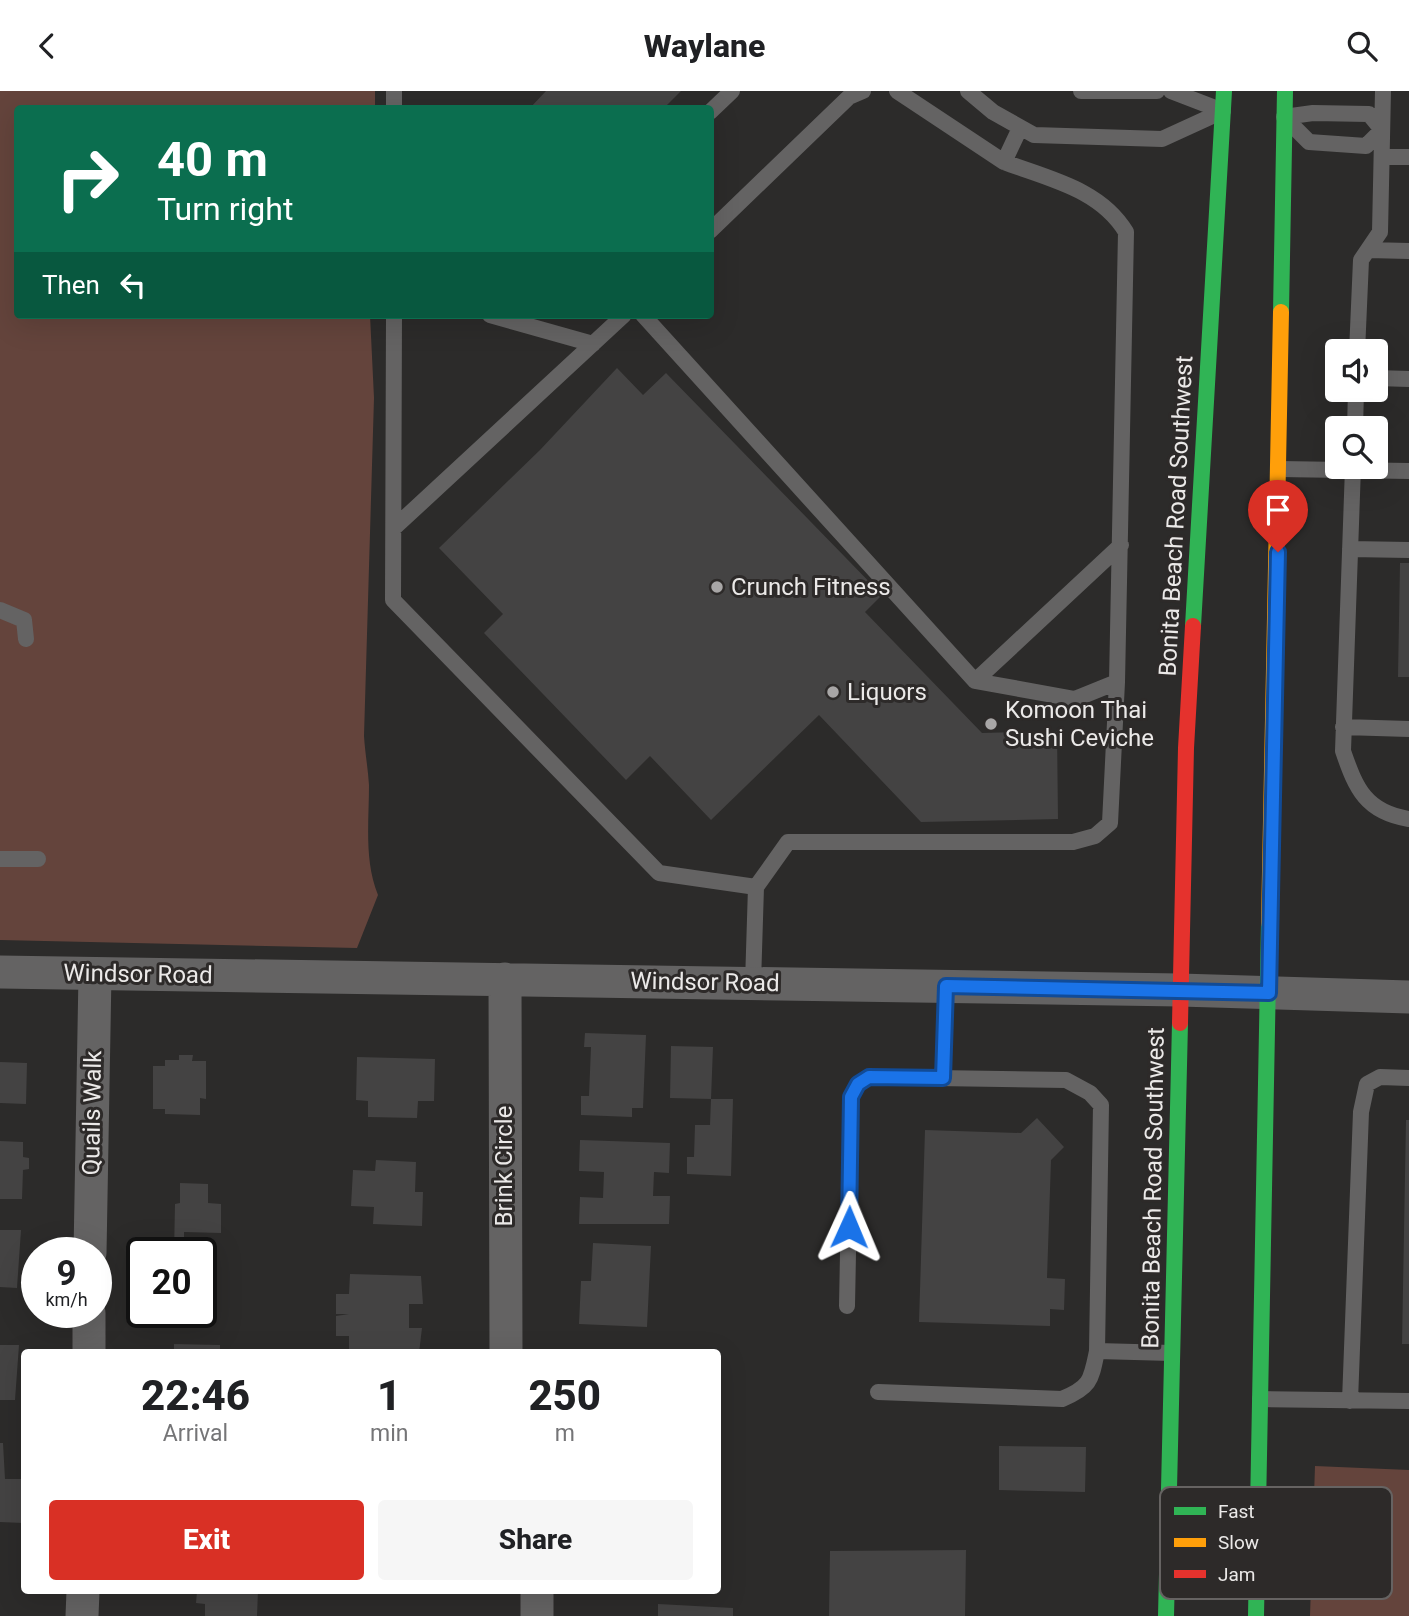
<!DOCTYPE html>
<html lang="en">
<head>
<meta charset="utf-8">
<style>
  body { margin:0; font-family:Roboto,sans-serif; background:#f6f6f6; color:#202124; height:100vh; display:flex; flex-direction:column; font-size:26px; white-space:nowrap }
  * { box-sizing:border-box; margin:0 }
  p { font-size:23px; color:#757577 }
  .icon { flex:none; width:38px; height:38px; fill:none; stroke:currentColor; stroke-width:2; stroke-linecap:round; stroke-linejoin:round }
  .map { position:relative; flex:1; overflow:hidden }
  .drawer { position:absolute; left:21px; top:1258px; width:700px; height:245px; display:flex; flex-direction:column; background:#fff; border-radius:7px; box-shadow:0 7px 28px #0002 }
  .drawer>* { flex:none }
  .banner { position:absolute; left:14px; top:14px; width:700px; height:214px; border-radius:7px; box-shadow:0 7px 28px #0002; background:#0b6e4f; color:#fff; overflow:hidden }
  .buttons { position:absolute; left:1325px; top:248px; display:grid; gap:14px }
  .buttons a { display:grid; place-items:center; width:63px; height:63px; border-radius:7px; background:#fff; box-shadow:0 7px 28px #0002; font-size:35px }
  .speed { position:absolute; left:21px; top:1146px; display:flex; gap:14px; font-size:35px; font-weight:700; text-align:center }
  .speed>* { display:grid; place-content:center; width:91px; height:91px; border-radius:50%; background:#fff; box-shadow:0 7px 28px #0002; line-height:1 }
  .speed small { font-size:18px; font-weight:400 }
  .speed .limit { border:4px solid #111; border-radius:10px; background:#fff; color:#111 }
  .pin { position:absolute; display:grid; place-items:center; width:60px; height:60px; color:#fff; margin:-72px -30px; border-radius:50% 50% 50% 0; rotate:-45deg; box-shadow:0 0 7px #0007 }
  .pin .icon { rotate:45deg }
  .me { position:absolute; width:77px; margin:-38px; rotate:1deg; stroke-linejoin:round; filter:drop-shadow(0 0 5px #0008) }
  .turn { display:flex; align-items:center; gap:24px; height:147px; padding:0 28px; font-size:32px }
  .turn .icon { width:91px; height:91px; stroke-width:2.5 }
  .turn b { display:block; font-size:49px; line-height:60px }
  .then { display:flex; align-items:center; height:66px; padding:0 28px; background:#0003; gap:14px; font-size:26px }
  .eta { display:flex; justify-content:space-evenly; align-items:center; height:119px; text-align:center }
  .eta b { font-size:42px; font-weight:800; line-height:49px }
  .primary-button { display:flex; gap:14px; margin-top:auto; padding:14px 28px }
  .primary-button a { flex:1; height:80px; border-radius:7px; background:#d93025; color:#fff; font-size:28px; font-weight:800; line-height:80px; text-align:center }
  .primary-button a+a { background:#f6f6f6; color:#202124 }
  header { display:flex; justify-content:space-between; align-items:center; height:91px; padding:0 28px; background:#fff; font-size:32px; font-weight:800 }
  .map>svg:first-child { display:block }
  .green { fill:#64443c }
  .building { fill:#444343 }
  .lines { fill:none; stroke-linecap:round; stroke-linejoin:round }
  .lane { stroke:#646363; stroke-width:16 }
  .street { stroke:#646363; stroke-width:33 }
  .fast { stroke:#30b455; stroke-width:16 }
  .slow { stroke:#ff9f0a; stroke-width:16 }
  .jam { stroke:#e5322d; stroke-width:16 }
  .route-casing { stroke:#114b97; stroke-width:18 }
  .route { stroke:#1a73e8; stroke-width:12 }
  .poi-dot { fill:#a8a6a6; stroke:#2d2a29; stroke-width:2.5 }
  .labels { text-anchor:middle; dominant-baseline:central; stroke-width:6; stroke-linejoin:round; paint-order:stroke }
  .street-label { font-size:24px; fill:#ebe9e8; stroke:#2d2a29 }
  .poi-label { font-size:24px; fill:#ebe9e8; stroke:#2d2a29; text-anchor:start }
  .key { fill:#2d2a29; stroke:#666362; stroke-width:2 }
  .key-label { font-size:19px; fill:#ebe9e8 }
</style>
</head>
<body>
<header><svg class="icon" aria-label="back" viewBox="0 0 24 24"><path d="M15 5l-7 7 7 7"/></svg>Waylane<svg class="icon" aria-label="search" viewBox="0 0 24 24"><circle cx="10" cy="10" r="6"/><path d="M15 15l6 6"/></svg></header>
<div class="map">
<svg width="1409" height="1525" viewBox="0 0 1409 1525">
  <rect width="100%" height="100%" fill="#2c2b2a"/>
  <!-- green -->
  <path class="green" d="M 0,0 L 375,0 L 375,17 L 18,18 L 18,224 L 370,224 L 374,307 L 364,645 C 365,661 368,678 369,694 C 369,731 364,769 378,804 L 357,857 L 0,849 Z
    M 1315,1375 L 1409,1379 L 1409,1525 L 1310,1525 Z"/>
  <!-- building -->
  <path class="building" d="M 546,0 L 681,0 L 663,18 L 529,18 Z
    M 617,277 L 643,304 L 666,282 L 882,504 L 865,521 L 982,642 L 1057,640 L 1058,728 L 921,731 L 819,624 L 711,729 L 650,665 L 626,689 L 484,542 L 503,523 L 439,457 L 540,359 Z
    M 1400,472 L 1409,472 L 1409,586 L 1398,586 Z
    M 585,942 L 646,944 L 643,1017 L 632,1017 L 632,1026 L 581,1024 L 581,1005 L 589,1005 L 591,956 L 584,956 Z
    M 671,955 L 713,956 L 711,1008 L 670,1007 Z
    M 179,964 L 193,964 L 192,970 L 206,970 L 206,1008 L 200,1007 L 200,1024 L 165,1023 L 165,1018 L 153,1018 L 153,975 L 165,975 L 165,969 L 179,969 Z
    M 357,966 L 435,968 L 434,1010 L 418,1010 L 417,1027 L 368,1026 L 368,1010 L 356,1009 Z
    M 0,971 L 27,972 L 26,1013 L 0,1012 Z
    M 711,1008 L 733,1008 L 731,1085 L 687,1083 L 687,1066 L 694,1066 L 695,1034 L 710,1034 Z
    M 1037,1027 L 1064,1056 L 1051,1069 L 1047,1187 L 1065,1188 L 1064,1219 L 1050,1218 L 1050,1235 L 919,1231 L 925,1039 L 1021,1042 Z
    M 1406,1029 L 1409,1029 L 1409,1253 L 1402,1253 Z
    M 580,1049 L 670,1052 L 669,1082 L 654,1081 L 653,1105 L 670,1105 L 669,1133 L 579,1133 L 580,1106 L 603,1107 L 604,1081 L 579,1080 Z
    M 0,1050 L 23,1051 L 23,1066 L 29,1067 L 29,1078 L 23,1079 L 22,1108 L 0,1108 Z
    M 376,1069 L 416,1071 L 415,1101 L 423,1101 L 422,1135 L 373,1133 L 374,1116 L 351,1115 L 353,1079 L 375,1080 Z
    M 180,1092 L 208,1093 L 208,1112 L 221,1113 L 221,1142 L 184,1141 L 184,1157 L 207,1157 L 205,1214 L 201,1214 L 201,1162 L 174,1162 L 175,1113 L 180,1112 Z
    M 0,1139 L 21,1139 L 17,1197 L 0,1196 Z
    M 593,1152 L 651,1155 L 647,1236 L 579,1233 L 581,1190 L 591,1190 Z
    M 350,1183 L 421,1185 L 423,1213 L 409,1213 L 409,1237 L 422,1237 L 419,1262 L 349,1262 L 349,1245 L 336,1245 L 336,1225 L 349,1223 L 336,1223 L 336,1203 L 349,1203 Z
    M 174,1253 L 220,1254 L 220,1262 L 174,1262 Z
    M 0,1254 L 19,1254 L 15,1309 L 0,1309 Z
    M 0,1352 L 3,1352 L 5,1388 L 24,1388 L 23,1432 L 0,1431 Z
    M 999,1355 L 1086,1356 L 1085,1401 L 999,1399 Z
    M 966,1459 L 965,1525 L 829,1525 L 830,1460 Z
    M 197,1500 L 258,1500 L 257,1525 L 205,1525 L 205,1513 L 196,1512 Z
    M 658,1513 L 733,1517 L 733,1525 L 658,1525 Z"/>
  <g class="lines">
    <!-- lane -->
    <path class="lane" d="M 394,0 L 394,18
      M 897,0 L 1004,71
      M 968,0 L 993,21 L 1034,44 L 1162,48 L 1221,21
      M 1081,0 L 1157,0
      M 1171,0 L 1223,20
      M 710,21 L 732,0
      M 1313,22 L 1369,23 L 1382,39 L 1366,55 L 1309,51 L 1284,26 Z
      M 1382,66 L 1409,66
      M 710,140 L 849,6 L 863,0
      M 1368,159 L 1409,160
      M 394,224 L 393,509 L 659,782 L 756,796
      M 490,224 L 593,253
      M 643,224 L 975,590 L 1075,608 L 1117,591 L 1126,141 C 1100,98 1049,88 1004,71 L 1020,37
      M 1357,261 L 1361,169 L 1380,141 L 1383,0
      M 1376,287 L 1409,288
      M 1355,338 L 1356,299
      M 1353,376 L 1343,660 C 1356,698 1366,721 1409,728
      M 1279,378 L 1409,380
      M 394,437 L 624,224
      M 1350,458 L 1409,459
      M 0,519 L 24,529 L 26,548
      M 975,590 L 1121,454
      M 1343,636 L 1409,638
      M 0,768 L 38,768
      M 753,892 L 756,796 L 788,751 L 1073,751 L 1095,745 L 1110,732 L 1117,591
      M 943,987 L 946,895
      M 847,1215 L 851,1006 L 858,993 L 869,986 L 1066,989 L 1090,1002 L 1101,1014 L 1097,1260 L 1172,1262
      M 878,1301 L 1062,1308 C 1091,1296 1091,1289 1097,1260
      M 1260,1308 L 1409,1310
      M 1350,1310 L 1361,1021 L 1367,993 L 1380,986 L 1409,987"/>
    <!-- street -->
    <path class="street" d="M 0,881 L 1180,899 L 1409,906
      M 505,888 L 506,1262
      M 90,1162 L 95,883
      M 89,1262 L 89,1222
      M 82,1525 L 83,1500
      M 537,1525 L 537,1500"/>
    <!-- fast -->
    <path class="fast" d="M 1281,221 L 1285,0
      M 1193,535 L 1224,0
      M 1166,1525 L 1180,932
      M 1256,1525 L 1269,832"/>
    <!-- slow -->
    <path class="slow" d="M 1269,832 L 1281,221"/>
    <!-- jam -->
    <path class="jam" d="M 1180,932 L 1186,657 L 1193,535"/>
  </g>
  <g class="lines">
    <defs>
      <path id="route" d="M 849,1136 L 851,1006 L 858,993 L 869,986 L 943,987 L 946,895 L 1269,902 L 1278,461"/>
    </defs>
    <!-- route casing -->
    <use href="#route" class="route-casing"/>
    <!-- route -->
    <use href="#route" class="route"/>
  </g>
  <!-- markers -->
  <g class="poi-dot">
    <circle cx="717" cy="496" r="7"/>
    <circle cx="833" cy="601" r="7"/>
    <circle cx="991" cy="633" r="7"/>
  </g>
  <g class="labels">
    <!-- street labels -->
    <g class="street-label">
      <text transform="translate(1176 425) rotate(-87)">Bonita Beach Road Southwest</text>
      <text transform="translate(138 883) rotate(1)">Windsor Road</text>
      <text transform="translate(705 891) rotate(1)">Windsor Road</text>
      <text transform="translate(92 1022) rotate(-89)">Quails Walk</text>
      <text transform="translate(504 1075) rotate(-90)">Brink Circle</text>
      <text transform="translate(1153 1097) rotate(-89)">Bonita Beach Road Southwest</text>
    </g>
    <!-- poi labels -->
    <g class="poi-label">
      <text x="731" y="496">Crunch Fitness</text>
      <text x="847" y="601">Liquors</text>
      <text x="1005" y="619">Komoon Thai<tspan x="1005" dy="28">Sushi Ceviche</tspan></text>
    </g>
  </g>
  <!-- legend -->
  <rect x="1160" y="1396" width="232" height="112" rx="10" class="key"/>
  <rect x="1174" y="1416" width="32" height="8" fill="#30b455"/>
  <rect x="1174" y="1447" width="32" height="9" fill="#ff9f0a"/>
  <rect x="1174" y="1479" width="32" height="8" fill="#e5322d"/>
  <g class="key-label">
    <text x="1218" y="1427">Fast</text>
    <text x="1218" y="1458">Slow</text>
    <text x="1218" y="1490">Jam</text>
  </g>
</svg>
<div class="buttons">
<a><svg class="icon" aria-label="sound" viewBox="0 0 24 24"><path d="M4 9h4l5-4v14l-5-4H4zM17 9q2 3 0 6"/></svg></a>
<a><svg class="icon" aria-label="search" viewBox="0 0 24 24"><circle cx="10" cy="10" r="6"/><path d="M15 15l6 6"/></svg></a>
</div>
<div class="speed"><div>9<small>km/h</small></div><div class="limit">20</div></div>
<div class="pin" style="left:1278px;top:461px;background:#d93025"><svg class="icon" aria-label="arrive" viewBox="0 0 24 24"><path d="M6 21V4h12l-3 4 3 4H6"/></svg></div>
<svg class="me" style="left:849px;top:1136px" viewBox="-20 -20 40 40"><path d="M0-17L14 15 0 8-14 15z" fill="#1a73e8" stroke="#fff" stroke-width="4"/></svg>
<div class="banner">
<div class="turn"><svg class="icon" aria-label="right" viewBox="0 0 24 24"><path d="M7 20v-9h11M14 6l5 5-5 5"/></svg><div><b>40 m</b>Turn right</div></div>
<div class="then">Then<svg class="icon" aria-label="left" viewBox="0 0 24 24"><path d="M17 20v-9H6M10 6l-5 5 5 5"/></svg></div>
</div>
<section class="drawer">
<div class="eta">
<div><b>22:46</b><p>Arrival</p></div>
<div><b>1</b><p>min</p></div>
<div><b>250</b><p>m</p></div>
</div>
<div class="primary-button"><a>Exit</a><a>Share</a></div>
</section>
</div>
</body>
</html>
